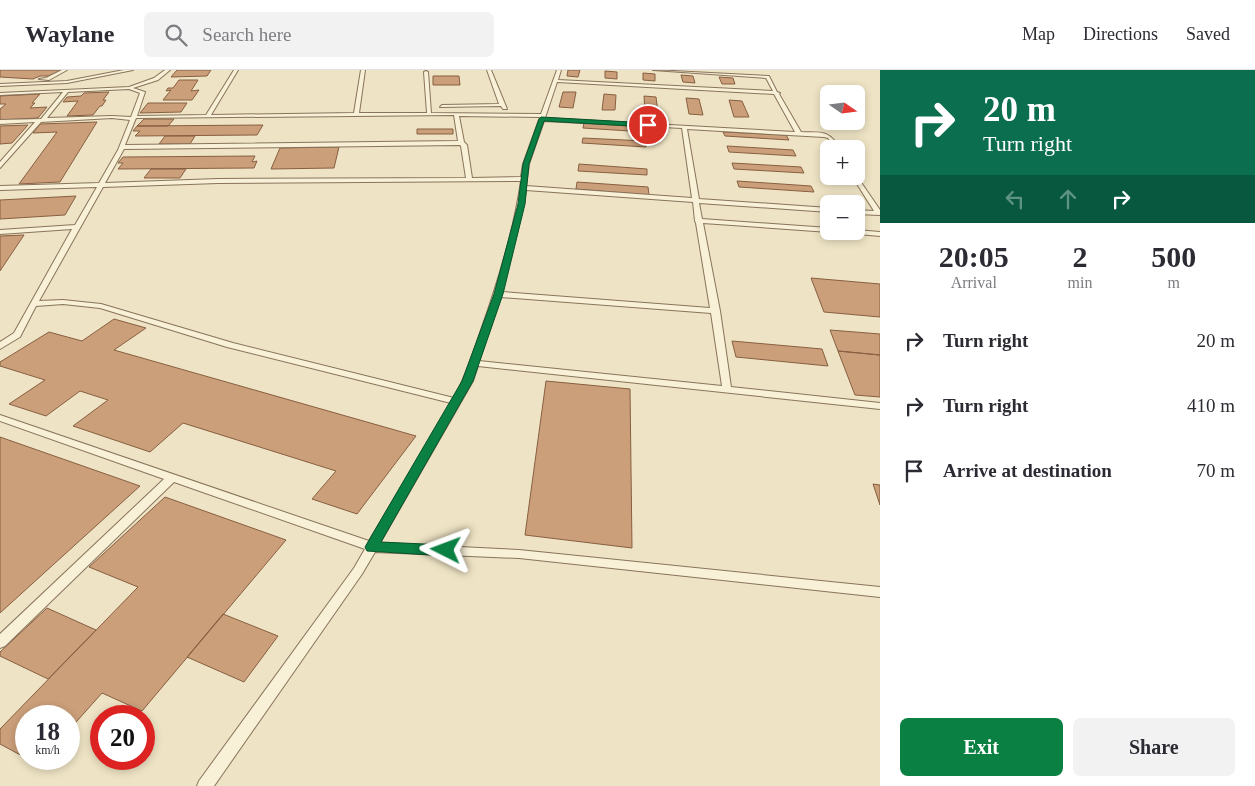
<!DOCTYPE html>
<html lang="en">
<head>
<meta charset="utf-8">
<style>
  body { margin:0; font-family:Georgia,serif; background:#f2f2f3; color:#2b2b33; height:100vh; display:flex; flex-direction:column; font-size:19px; white-space:nowrap }
  * { box-sizing:border-box; margin:0 }
  p { font-size:16px; color:#7c7c81 }
  .icon { flex:none; width:28px; height:28px; fill:none; stroke:currentColor; stroke-width:2; stroke-linecap:round; stroke-linejoin:round }
  .map { position:relative; flex:1; overflow:hidden }
  .sheet { display:flex; flex-direction:column; background:#fff; width:375px }
  .sheet>* { flex:none }
  .hud { background:#0b6e4f; color:#fff; overflow:hidden }
  .needle { width:32px; rotate:104deg }
  .fabs { position:absolute; left:820px; top:15px; display:grid; gap:10px }
  .fabs a { display:grid; place-items:center; width:45px; height:45px; border-radius:8px; background:#fff; box-shadow:0 2px 8px #0003; font-size:25px }
  .speed { position:absolute; left:15px; top:635px; display:flex; gap:10px; font-size:25px; font-weight:700; text-align:center }
  .speed>* { display:grid; place-content:center; width:65px; height:65px; border-radius:50%; background:#fff; box-shadow:0 2px 8px #0003; line-height:1 }
  .speed small { font-size:12px; font-weight:400 }
  .speed .limit { border:8px solid #d22; background:#fff; color:#111 }
  .pin { position:absolute; display:grid; place-items:center; width:42px; height:42px; color:#fff; margin:-21px; border:2px solid #fff; border-radius:50%; box-shadow:0 1px 5px #0007 }
  .me { position:absolute; width:55px; margin:-28px; rotate:273deg; stroke-linejoin:round; filter:drop-shadow(0 0 4px #0008) }
  .turn { display:flex; align-items:center; gap:18px; height:105px; padding:0 20px; font-size:22px }
  .turn .icon { width:65px; height:65px; stroke-width:2.5 }
  .turn b { display:block; font-size:35px; line-height:42px }
  .lanes { display:flex; align-items:center; height:48px; padding:0 20px; background:#0003; justify-content:center; gap:25px; direction:ltr }
  .lanes .off { opacity:.35 }
  .eta { display:flex; justify-content:space-evenly; align-items:center; height:85px; text-align:center }
  .eta b { font-size:30px; font-weight:700; line-height:35px }
  .cta { display:flex; gap:10px; margin-top:auto; padding:10px 20px }
  .cta a { flex:1; height:58px; border-radius:8px; background:#0b8043; color:#fff; font-size:20px; font-weight:700; line-height:58px; text-align:center }
  .cta a+a { background:#f2f2f3; color:#2b2b33 }
  ul { padding:0; list-style:none }
  li { display:flex; align-items:center; gap:15px; height:65px; padding:0 20px }
  li div { flex:1 }
  li b { display:block; font-size:19px }
  li em { font-style:normal }
  header { display:flex; align-items:center; gap:30px; box-sizing:border-box; height:70px; padding:0 25px; background:#fff; border-bottom:1px solid #e1e1e2 }
  header strong { font-size:24px }
  nav { display:flex; gap:28px; margin-inline-start:auto; font-size:18px }
  .search { width:350px; height:45px; background:#f2f2f3; display:flex; align-items:center; gap:12px; box-sizing:border-box; padding:0 18px; border-radius:8px; color:#7c7c81; font-size:19px }
  main { display:flex; flex:1; min-height:0 }
  .map>svg:first-child { display:block }
  .building { fill:#cb9f7a; stroke:#875f41 }
  .lines { fill:none; stroke-linecap:round; stroke-linejoin:round }
  .service-casing { stroke:#88745b; stroke-width:2 }
  .service { fill:#f8f0d7; fill-rule:evenodd }
  .route { fill:#0b8043; stroke:#07532c }
</style>
</head>
<body>
<header>
<strong>Waylane</strong>
<div class="search"><svg class="icon" aria-label="search" viewBox="0 0 24 24"><circle cx="10" cy="10" r="6"/><path d="M15 15l6 6"/></svg>Search here</div>
<nav><a>Map</a><a>Directions</a><a>Saved</a></nav>
</header>
<main>
<div class="map">
<svg width="880" height="716" viewBox="0 0 880 716">
  <rect width="100%" height="100%" fill="#eee3c4"/>
  <!-- building -->
  <path class="building" d="M 0,0 L 63,0 L 49,6 L 40,6 L 33,9 L 0,7 Z
    M 177,0 L 211,0 L 207,6 L 171,7 Z
    M 568,0 L 580,0 L 578,7 L 567,6 Z
    M 605,1 L 617,2 L 617,9 L 605,8 Z
    M 643,3 L 655,4 L 655,11 L 643,10 Z
    M 681,5 L 693,6 L 695,13 L 683,12 Z
    M 433,6 L 459,6 L 460,15 L 433,15 Z
    M 719,7 L 733,8 L 735,14 L 722,14 Z
    M 179,10 L 198,10 L 191,21 L 199,20 L 192,30 L 163,30 L 171,20 L 166,21 L 168,18 L 173,18 Z
    M 109,22 L 103,30 L 106,30 L 102,36 L 100,36 L 93,45 L 67,46 L 78,31 L 63,32 L 67,27 L 81,26 L 84,23 Z
    M 563,22 L 576,22 L 573,38 L 559,37 Z
    M 40,24 L 32,33 L 35,33 L 30,38 L 47,37 L 38,48 L 0,50 L 0,39 L 6,34 L 0,34 L 0,26 Z
    M 604,24 L 616,25 L 615,40 L 602,40 Z
    M 644,26 L 656,27 L 658,43 L 645,42 Z
    M 686,28 L 699,29 L 703,45 L 689,44 Z
    M 729,30 L 742,31 L 749,47 L 734,47 Z
    M 148,33 L 187,33 L 181,42 L 140,43 Z
    M 144,49 L 174,49 L 168,56 L 137,56 Z
    M 97,52 L 60,112 L 19,114 L 57,62 L 33,63 L 40,54 Z
    M 584,53 L 644,57 L 645,62 L 583,58 Z
    M 28,55 L 12,73 L 0,74 L 0,56 Z
    M 263,55 L 257,65 L 135,66 L 140,61 L 133,61 L 137,56 Z
    M 417,59 L 453,59 L 453,64 L 417,64 Z
    M 723,62 L 786,65 L 789,70 L 725,66 Z
    M 165,66 L 195,66 L 190,74 L 159,74 Z
    M 583,68 L 645,71 L 646,77 L 582,73 Z
    M 727,76 L 793,80 L 796,86 L 729,82 Z
    M 339,77 L 334,98 L 271,99 L 280,78 Z
    M 255,86 L 252,92 L 257,91 L 254,98 L 118,99 L 123,93 L 118,93 L 123,87 Z
    M 732,93 L 801,97 L 804,103 L 734,99 Z
    M 579,94 L 647,99 L 647,105 L 578,101 Z
    M 151,99 L 186,99 L 180,108 L 144,108 Z
    M 737,111 L 811,116 L 814,122 L 739,117 Z
    M 577,112 L 648,117 L 649,125 L 576,119 Z
    M 76,126 L 65,145 L 0,149 L 0,130 Z
    M 24,165 L 0,201 L 0,166 Z
    M 811,208 L 880,214 L 880,247 L 824,242 Z
    M 114,249 L 146,258 L 114,280 L 416,366 L 357,444 L 312,429 L 336,401 L 183,353 L 150,382 L 73,356 L 108,330 L 80,321 L 46,346 L 9,334 L 45,310 L 0,296 L 0,292 L 49,262 L 82,271 Z
    M 830,260 L 880,264 L 880,285 L 838,281 Z
    M 732,271 L 822,279 L 828,296 L 736,287 Z
    M 838,281 L 880,285 L 880,327 L 855,325 Z
    M 546,311 L 630,319 L 632,478 L 525,465 Z
    M 0,367 L 140,416 L 0,543 Z
    M 873,414 L 880,415 L 880,435 Z
    M 165,427 L 286,470 L 142,641 L 102,623 L 69,660 L 69,646 L 26,646 L 26,688 L 0,674 L 0,659 L 138,517 L 89,497 Z
    M 47,538 L 96,560 L 48,609 L 0,586 L 0,582 Z
    M 223,544 L 278,566 L 244,612 L 187,587 Z"/>
  <g class="lines">
    <defs>
      <path id="service" d="M 62,0 L 67,0 L 49,10 L 39,9 L 46,8 Z
        M 124,0 L 133,0 L 67,13 L 0,16 L 0,14 L 67,11 Z
        M 165,0 L 170,0 L 158,10 L 133,18 L 145,22 L 137,46 L 206,45 L 234,0 L 238,0 L 211,45 L 354,43 L 361,0 L 365,0 L 359,43 L 427,43 L 424,2 L 426,1 L 428,2 L 431,43 L 541,44 L 557,0 L 561,0 L 558,10 L 773,21 L 766,8 L 653,0 L 769,6 L 777,22 L 780,23 L 779,24 L 801,62 C 823,63 827,59 841,79 L 835,79 L 828,68 L 824,67 L 687,59 L 699,129 L 829,138 L 829,142 L 699,133 L 702,149 L 829,158 L 829,161 L 832,161 L 829,162 L 703,153 L 720,241 L 731,317 L 880,333 L 880,339 L 478,296 L 473,311 L 380,473 L 519,480 L 880,517 L 880,527 L 519,488 L 375,482 L 362,504 L 214,716 L 197,716 L 199,711 L 354,498 L 365,479 L 174,412 L 5,576 L 0,578 L 0,564 L 164,409 L 0,351 L 0,345 L 369,471 L 451,333 L 227,277 L 100,238 L 63,234 L 36,236 L 20,267 L 0,279 L 0,272 L 14,263 L 72,159 L 0,164 L 0,160 L 75,155 L 97,117 L 0,120 L 0,116 L 99,113 L 118,80 L 130,50 L 112,48 L 41,52 L 0,98 L 0,92 L 35,52 L 0,54 L 0,50 L 41,49 L 63,22 L 0,25 L 0,23 L 129,17 L 154,8 ZM 557,12 L 774,24 L 795,62 L 545,48 ZM 129,19 L 140,23 L 131,47 L 112,46 L 47,48 L 68,22 ZM 454,45 L 458,71 L 125,75 L 136,48 ZM 459,46 L 540,47 L 523,94 L 521,107 L 472,108 L 467,75 L 464,72 ZM 544,51 L 682,58 L 692,128 L 526,116 L 529,94 ZM 460,75 L 461,76 L 466,108 L 218,109 L 105,113 L 124,79 ZM 521,111 C 514,161 498,212 481,260 C 473,283 466,306 454,328 L 233,273 L 101,234 L 63,230 L 39,231 L 103,117 L 218,113 ZM 526,120 L 693,132 L 695,151 L 696,153 L 710,238 L 502,222 L 524,134 ZM 501,227 L 711,243 L 722,316 L 479,291 Z
        M 487,0 L 491,0 L 507,39 L 503,39 L 501,36 L 440,37 L 442,35 L 499,34 Z
        M 856,105 L 880,140 L 880,145 L 856,144 L 856,140 L 874,141 L 852,106 L 856,106 Z
        M 856,160 L 880,162 L 880,166 L 847,163 L 844,161 L 856,161 Z"/>
    </defs>
    <!-- service casing -->
    <use href="#service" class="service-casing"/>
    <!-- service -->
    <use href="#service" class="service"/>
  </g>
  <!-- route -->
  <path class="route" d="M 541,47 L 648,53 L 651,55 L 648,57 L 544,51 L 529,94 L 525,134 L 503,224 L 473,311 L 381,472 L 446,475 L 450,477 L 452,480 L 450,484 L 446,486 L 367,481 L 365,477 L 462,311 L 494,224 L 518,134 L 523,94 L 539,49 Z"/>
</svg>
<div class="fabs">
<a><svg class="needle" viewBox="-14 -14 28 28"><path d="M0-13l5 13h-10z" fill="#e53935"/><path d="M0 13l5-13h-10z" fill="#7c7c81"/></svg></a>
<a>+</a>
<a>−</a>
</div>
<div class="speed"><div>18<small>km/h</small></div><div class="limit">20</div></div>
<div class="pin" style="left:648px;top:55px;background:#d93025"><svg class="icon" aria-label="arrive" viewBox="0 0 24 24"><path d="M6 21V4h12l-3 4 3 4H6"/></svg></div>
<svg class="me" style="left:446px;top:480px" viewBox="-20 -20 40 40"><path d="M0-17L14 15 0 8-14 15z" fill="#0b8043" stroke="#fff" stroke-width="4"/></svg>
</div>
<section class="sheet">
<div class="hud">
<div class="turn"><svg class="icon" aria-label="right" viewBox="0 0 24 24"><path d="M7 20v-9h11M14 6l5 5-5 5"/></svg><div><b>20 m</b>Turn right</div></div>
<div class="lanes"><svg class="icon off" aria-label="left" viewBox="0 0 24 24"><path d="M17 20v-9H6M10 6l-5 5 5 5"/></svg><svg class="icon off" aria-label="ahead" viewBox="0 0 24 24"><path d="M12 20V5M6 11l6-6 6 6"/></svg><svg class="icon" aria-label="right" viewBox="0 0 24 24"><path d="M7 20v-9h11M14 6l5 5-5 5"/></svg></div>
</div>
<div class="eta">
<div><b>20:05</b><p>Arrival</p></div>
<div><b>2</b><p>min</p></div>
<div><b>500</b><p>m</p></div>
</div>
<ul>
<li><svg class="icon" aria-label="right" viewBox="0 0 24 24"><path d="M7 20v-9h11M14 6l5 5-5 5"/></svg><div><b>Turn right</b></div><em>20 m</em></li>
<li><svg class="icon" aria-label="right" viewBox="0 0 24 24"><path d="M7 20v-9h11M14 6l5 5-5 5"/></svg><div><b>Turn right</b></div><em>410 m</em></li>
<li><svg class="icon" aria-label="arrive" viewBox="0 0 24 24"><path d="M6 21V4h12l-3 4 3 4H6"/></svg><div><b>Arrive at destination</b></div><em>70 m</em></li>
</ul>
<div class="cta"><a>Exit</a><a>Share</a></div>
</section>
</main>
</body>
</html>
